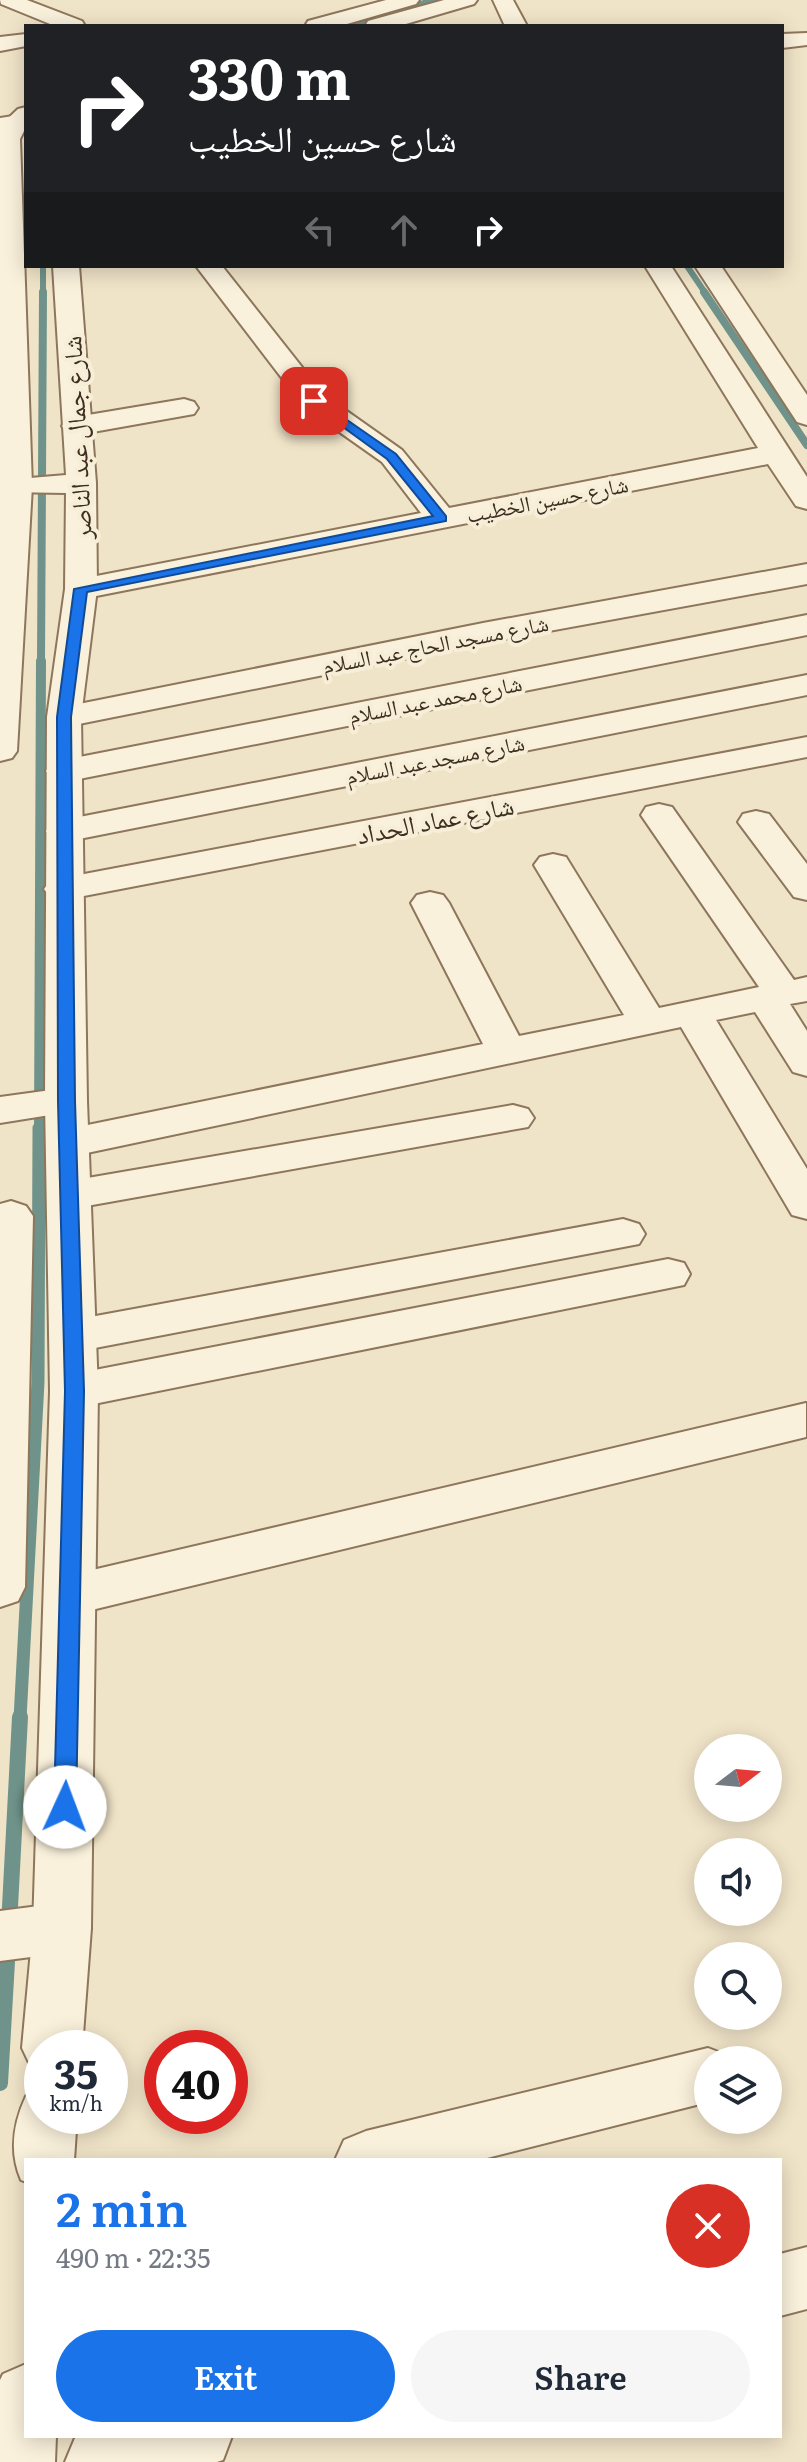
<!DOCTYPE html>
<html lang="en">
<head>
<meta charset="utf-8">
<style>
  body { margin:0; font-family:Literata,"Noto Naskh Arabic",serif; background:#f6f6f7; color:#1f2937; height:100vh; display:flex; flex-direction:column; font-size:30px; white-space:nowrap }
  * { box-sizing:border-box; margin:0 }
  p { font-size:26px; color:#747a83 }
  .icon { flex:none; width:44px; height:44px; fill:none; stroke:currentColor; stroke-width:2; stroke-linecap:round; stroke-linejoin:round }
  .map { position:relative; flex:1; overflow:hidden }
  .panel { position:absolute; left:24px; top:2158px; width:758px; height:280px; display:flex; flex-direction:column; background:#fff; border-radius:0px; box-shadow:0 4px 20px #0003 }
  .panel>* { flex:none }
  .guide { position:absolute; left:24px; top:24px; width:760px; height:244px; border-radius:0px; box-shadow:0 4px 20px #0003; background:#202124; color:#fff; overflow:hidden }
  .needle { width:52px; rotate:74deg }
  .controls { position:absolute; left:694px; top:1734px; display:grid; gap:16px }
  .controls a { display:grid; place-items:center; width:88px; height:88px; border-radius:50%; background:#fff; box-shadow:0 4px 20px #0003; font-size:40px }
  .speed { position:absolute; left:24px; top:2030px; display:flex; gap:16px; font-size:40px; font-weight:700; text-align:center }
  .speed>* { display:grid; place-content:center; width:104px; height:104px; border-radius:50%; background:#fff; box-shadow:0 4px 20px #0003; line-height:1 }
  .speed small { font-size:20px; font-weight:400 }
  .speed .limit { border:12px solid #d22; background:#fff; color:#111 }
  .pin { position:absolute; display:grid; place-items:center; width:68px; height:68px; color:#fff; margin:-34px; border-radius:16px; box-shadow:0 4px 12px #0006 }
  .me { position:absolute; width:88px; margin:-44px; rotate:2deg; stroke-linejoin:round; filter:drop-shadow(0 0 6px #0008) }
  .turn { display:flex; align-items:center; gap:28px; height:168px; padding:0 32px; font-size:36px }
  .turn .icon { width:104px; height:104px; stroke-width:2.5 }
  .turn b { display:block; font-size:56px; line-height:68px }
  .lanes { display:flex; align-items:center; height:76px; padding:0 32px; background:#0003; justify-content:center; gap:40px; direction:ltr }
  .lanes .off { opacity:.35 }
  .round { display:grid; place-items:center; flex:none; width:84px; height:84px; border-radius:42px; background:#f6f6f7 }
  .summary { display:flex; align-items:center; justify-content:space-between; height:136px; padding:0 32px }
  h1 { font-size:48px; font-weight:600; line-height:60px; color:#1a73e8 }
  .primary-button { display:flex; gap:16px; margin-top:auto; padding:16px 32px }
  .primary-button a { flex:1; height:92px; border-radius:48px; background:#1a73e8; color:#fff; font-size:32px; font-weight:600; line-height:92px; text-align:center }
  .primary-button a+a { background:#f6f6f7; color:#1f2937 }
  .map>svg:first-child { display:block }
  .lines { fill:none; stroke-linecap:round; stroke-linejoin:round }
  .stream-far4 { stroke:#6f938a; stroke-width:6 }
  .stream-far3 { stroke:#6f938a; stroke-width:8 }
  .stream-far2 { stroke:#6f938a; stroke-width:10 }
  .stream-far1 { stroke:#6f938a; stroke-width:13 }
  .stream { stroke:#6f938a; stroke-width:16 }
  .minor-casing { stroke:#8d765c; stroke-width:4 }
  .tertiary-casing { stroke:#8d765c; stroke-width:4 }
  .minor { fill:#faf1dc; fill-rule:evenodd }
  .tertiary { fill:#faf1dc; fill-rule:evenodd }
  .route { fill:#1a73e8; stroke:#114b97; stroke-width:2 }
  .labels { text-anchor:middle; dominant-baseline:central; stroke-width:8; stroke-linejoin:round; paint-order:stroke }
  .far-street-label { font-size:22px; fill:#3d2e20; stroke:#f7eed8 }
  .street-label { font-size:26px; fill:#3d2e20; stroke:#f7eed8 }
</style>
</head>
<body>
<div class="map">
<svg width="807" height="2462" viewBox="0 0 807 2462">
  <rect width="100%" height="100%" fill="#f0e4c8"/>
  <g class="lines">
    <!-- stream-far4 -->
    <path class="stream-far4" d="M 346,26 L 434,0
      M 687,266 L 706,294
      M 43,294 L 43,266"/>
    <!-- stream-far3 -->
    <path class="stream-far3" d="M 704,292 L 807,445
      M 41,663 L 43,292"/>
    <!-- stream-far2 -->
    <path class="stream-far2" d="M 39,1130 L 41,661"/>
    <!-- stream-far1 -->
    <path class="stream-far1" d="M 20,1719 L 38,1382 L 39,1128"/>
    <!-- stream -->
    <path class="stream" d="M 9,1926 L 20,1717
      M 0,2083 L 8,1944"/>
    <defs>
      <path id="minor" d="M 0,0 L 27,0 L 82,21 L 85,26 L 55,26 L 1,4 Z
        M 386,0 L 419,0 L 416,4 L 340,26 L 305,26 L 308,21 Z
        M 493,0 L 513,0 L 527,26 L 505,26 Z
        M 807,33 L 807,45 L 782,48 L 782,34 Z
        M 26,34 L 26,46 L 0,51 L 0,37 Z
        M 26,107 L 26,127 L 20,139 L 32,486 L 17,751 L 12,758 L 0,761 L 0,126 L 18,109 Z
        M 196,266 L 222,266 L 324,395 L 402,450 L 449,508 L 758,448 L 645,266 L 671,266 L 807,477 L 807,509 L 796,506 L 768,464 L 81,599 L 70,596 L 65,589 L 70,582 L 81,579 L 421,513 L 382,462 L 304,407 Z
        M 695,266 L 721,266 L 807,395 L 807,425 L 797,422 Z
        M 184,399 L 194,402 L 198,408 L 194,414 L 76,435 L 66,432 L 62,426 L 66,420 L 76,417 Z
        M 807,564 L 807,584 L 483,643 L 64,727 L 52,724 L 47,717 L 52,710 L 64,707 L 483,623 Z
        M 807,615 L 807,635 L 64,782 L 51,779 L 46,771 L 51,763 L 64,760 Z
        M 807,675 L 807,695 L 64,842 L 51,839 L 46,831 L 51,823 L 64,820 Z
        M 807,737 L 807,757 L 63,900 L 50,897 L 44,889 L 50,881 L 63,878 Z
        M 659,804 L 672,807 L 794,980 L 807,977 L 807,1001 L 790,1004 L 807,1031 L 807,1076 L 793,1072 L 755,1012 L 716,1020 L 807,1169 L 807,1219 L 792,1215 L 681,1027 L 68,1157 L 53,1153 L 47,1143 L 53,1133 L 68,1129 L 483,1044 L 411,903 L 417,895 L 430,892 L 443,895 L 449,903 L 519,1036 L 624,1015 L 534,865 L 540,857 L 553,854 L 566,857 L 659,1008 L 759,987 L 641,815 L 646,807 Z
        M 756,811 L 769,814 L 807,864 L 807,900 L 794,897 L 738,822 L 743,814 Z
        M 66,1088 L 81,1092 L 87,1101 L 81,1110 L 0,1123 L 0,1097 Z
        M 513,1105 L 528,1109 L 534,1118 L 528,1127 L 70,1209 L 55,1205 L 48,1195 L 55,1185 L 70,1181 Z
        M 11,1201 L 26,1206 L 33,1216 L 25,1587 L 18,1601 L 0,1607 L 0,1204 Z
        M 623,1219 L 639,1224 L 645,1234 L 639,1244 L 74,1352 L 58,1347 L 51,1336 L 58,1325 L 74,1320 Z
        M 668,1259 L 684,1263 L 690,1274 L 684,1285 L 74,1408 L 57,1403 L 50,1391 L 57,1379 L 74,1374 Z
        M 806,1403 L 806,1437 L 71,1615 L 53,1609 L 46,1595 L 53,1581 L 71,1575 Z
        M 62,1903 L 82,1910 L 91,1928 L 82,1946 L 62,1953 L 0,1961 L 0,1911 Z
        M 708,2048 L 729,2056 L 731,2060 L 708,2060 L 708,2102 L 479,2160 L 335,2160 L 344,2140 L 366,2131 Z
        M 807,2247 L 807,2309 L 780,2316 L 780,2254 Z
        M 81,2436 L 232,2436 L 223,2460 L 217,2462 L 65,2462 L 75,2438 Z"/>
      <path id="tertiary" d="M 444,0 L 477,0 L 474,4 L 399,26 L 365,26 L 368,21 Z
        M 26,114 L 26,128 L 0,132 L 0,118 Z
        M 53,266 L 79,266 L 96,483 L 97,589 L 81,717 L 87,1101 L 98,1391 L 91,1928 L 82,2048 L 42,2048 L 42,2071 L 31,2067 L 22,2048 L 33,1928 L 50,1391 L 45,1101 L 47,717 L 65,589 L 66,493 L 6,492 L 2,486 L 6,480 L 66,475 Z
        M 42,2090 L 42,2116 L 77,2116 L 74,2160 L 26,2160 L 26,2182 L 21,2180 C 9,2152 13,2124 26,2096 Z
        M 26,2364 L 26,2436 L 56,2436 L 55,2462 L 0,2462 L 0,2380 L 3,2374 Z"/>
    </defs>
    <!-- minor casing -->
    <use href="#minor" class="minor-casing"/>
    <!-- tertiary casing -->
    <use href="#tertiary" class="tertiary-casing"/>
    <!-- minor -->
    <use href="#minor" class="minor"/>
    <!-- tertiary -->
    <use href="#tertiary" class="tertiary"/>
  </g>
  <!-- route -->
  <path class="route" d="M 314,397 L 396,454 L 446,516 L 446,521 L 87,592 L 71,717 L 75,1101 L 84,1391 L 76,1807 L 73,1814 L 57,1814 L 54,1807 L 65,1391 L 58,1101 L 57,717 L 74,589 L 433,516 L 387,459 L 310,403 L 310,398 Z"/>
  <g class="labels">
    <!-- far-street labels -->
    <g class="far-street-label">
      <text transform="translate(547 498) rotate(-11)">شارع حسين الخطيب</text>
      <text transform="translate(435 643) rotate(-11)">شارع مسجد الحاج عبد السلام</text>
      <text transform="translate(435 698) rotate(-11)">شارع محمد عبد السلام</text>
      <text transform="translate(435 758) rotate(-11)">شارع مسجد عبد السلام</text>
    </g>
    <!-- street labels -->
    <g class="street-label">
      <text transform="translate(75 438) rotate(-93)">شارع جمال عبد الناصر</text>
      <text transform="translate(435 818) rotate(-11)">شارع عماد الحداد</text>
    </g>
  </g>
</svg>
<div class="controls">
<a><svg class="needle" viewBox="-14 -14 28 28"><path d="M0-13l5 13h-10z" fill="#e53935"/><path d="M0 13l5-13h-10z" fill="#747a83"/></svg></a>
<a><svg class="icon" aria-label="sound" viewBox="0 0 24 24"><path d="M4 9h4l5-4v14l-5-4H4zM17 9q2 3 0 6"/></svg></a>
<a><svg class="icon" aria-label="search" viewBox="0 0 24 24"><circle cx="10" cy="10" r="6"/><path d="M15 15l6 6"/></svg></a>
<a><svg class="icon" aria-label="layers" viewBox="0 0 24 24"><path d="M12 4l9 5-9 5-9-5zM3 14l9 5 9-5"/></svg></a>
</div>
<div class="speed"><div>35<small>km/h</small></div><div class="limit">40</div></div>
<div class="pin" style="left:314px;top:401px;background:#d93025"><svg class="icon" aria-label="arrive" viewBox="0 0 24 24"><path d="M6 21V4h12l-3 4 3 4H6"/></svg></div>
<svg class="me" style="left:65px;top:1807px" viewBox="-20 -20 40 40"><circle r="19" fill="#fff"/><path d="M0-13L10 11 0 6-10 11z" fill="#1a73e8"/></svg>
<div class="guide">
<div class="turn"><svg class="icon" aria-label="right" viewBox="0 0 24 24"><path d="M7 20v-9h11M14 6l5 5-5 5"/></svg><div><b>330 m</b>شارع حسين الخطيب</div></div>
<div class="lanes"><svg class="icon off" aria-label="left" viewBox="0 0 24 24"><path d="M17 20v-9H6M10 6l-5 5 5 5"/></svg><svg class="icon off" aria-label="ahead" viewBox="0 0 24 24"><path d="M12 20V5M6 11l6-6 6 6"/></svg><svg class="icon" aria-label="right" viewBox="0 0 24 24"><path d="M7 20v-9h11M14 6l5 5-5 5"/></svg></div>
</div>
<section class="panel">
<div class="summary"><div><h1>2 min</h1><p>490 m · 22:35</p></div><a class="round" style="background:#d93025;color:#fff"><svg class="icon" aria-label="close" viewBox="0 0 24 24"><path d="M6 6l12 12M18 6L6 18"/></svg></a></div>
<div class="primary-button"><a>Exit</a><a>Share</a></div>
</section>
</div>
</body>
</html>
